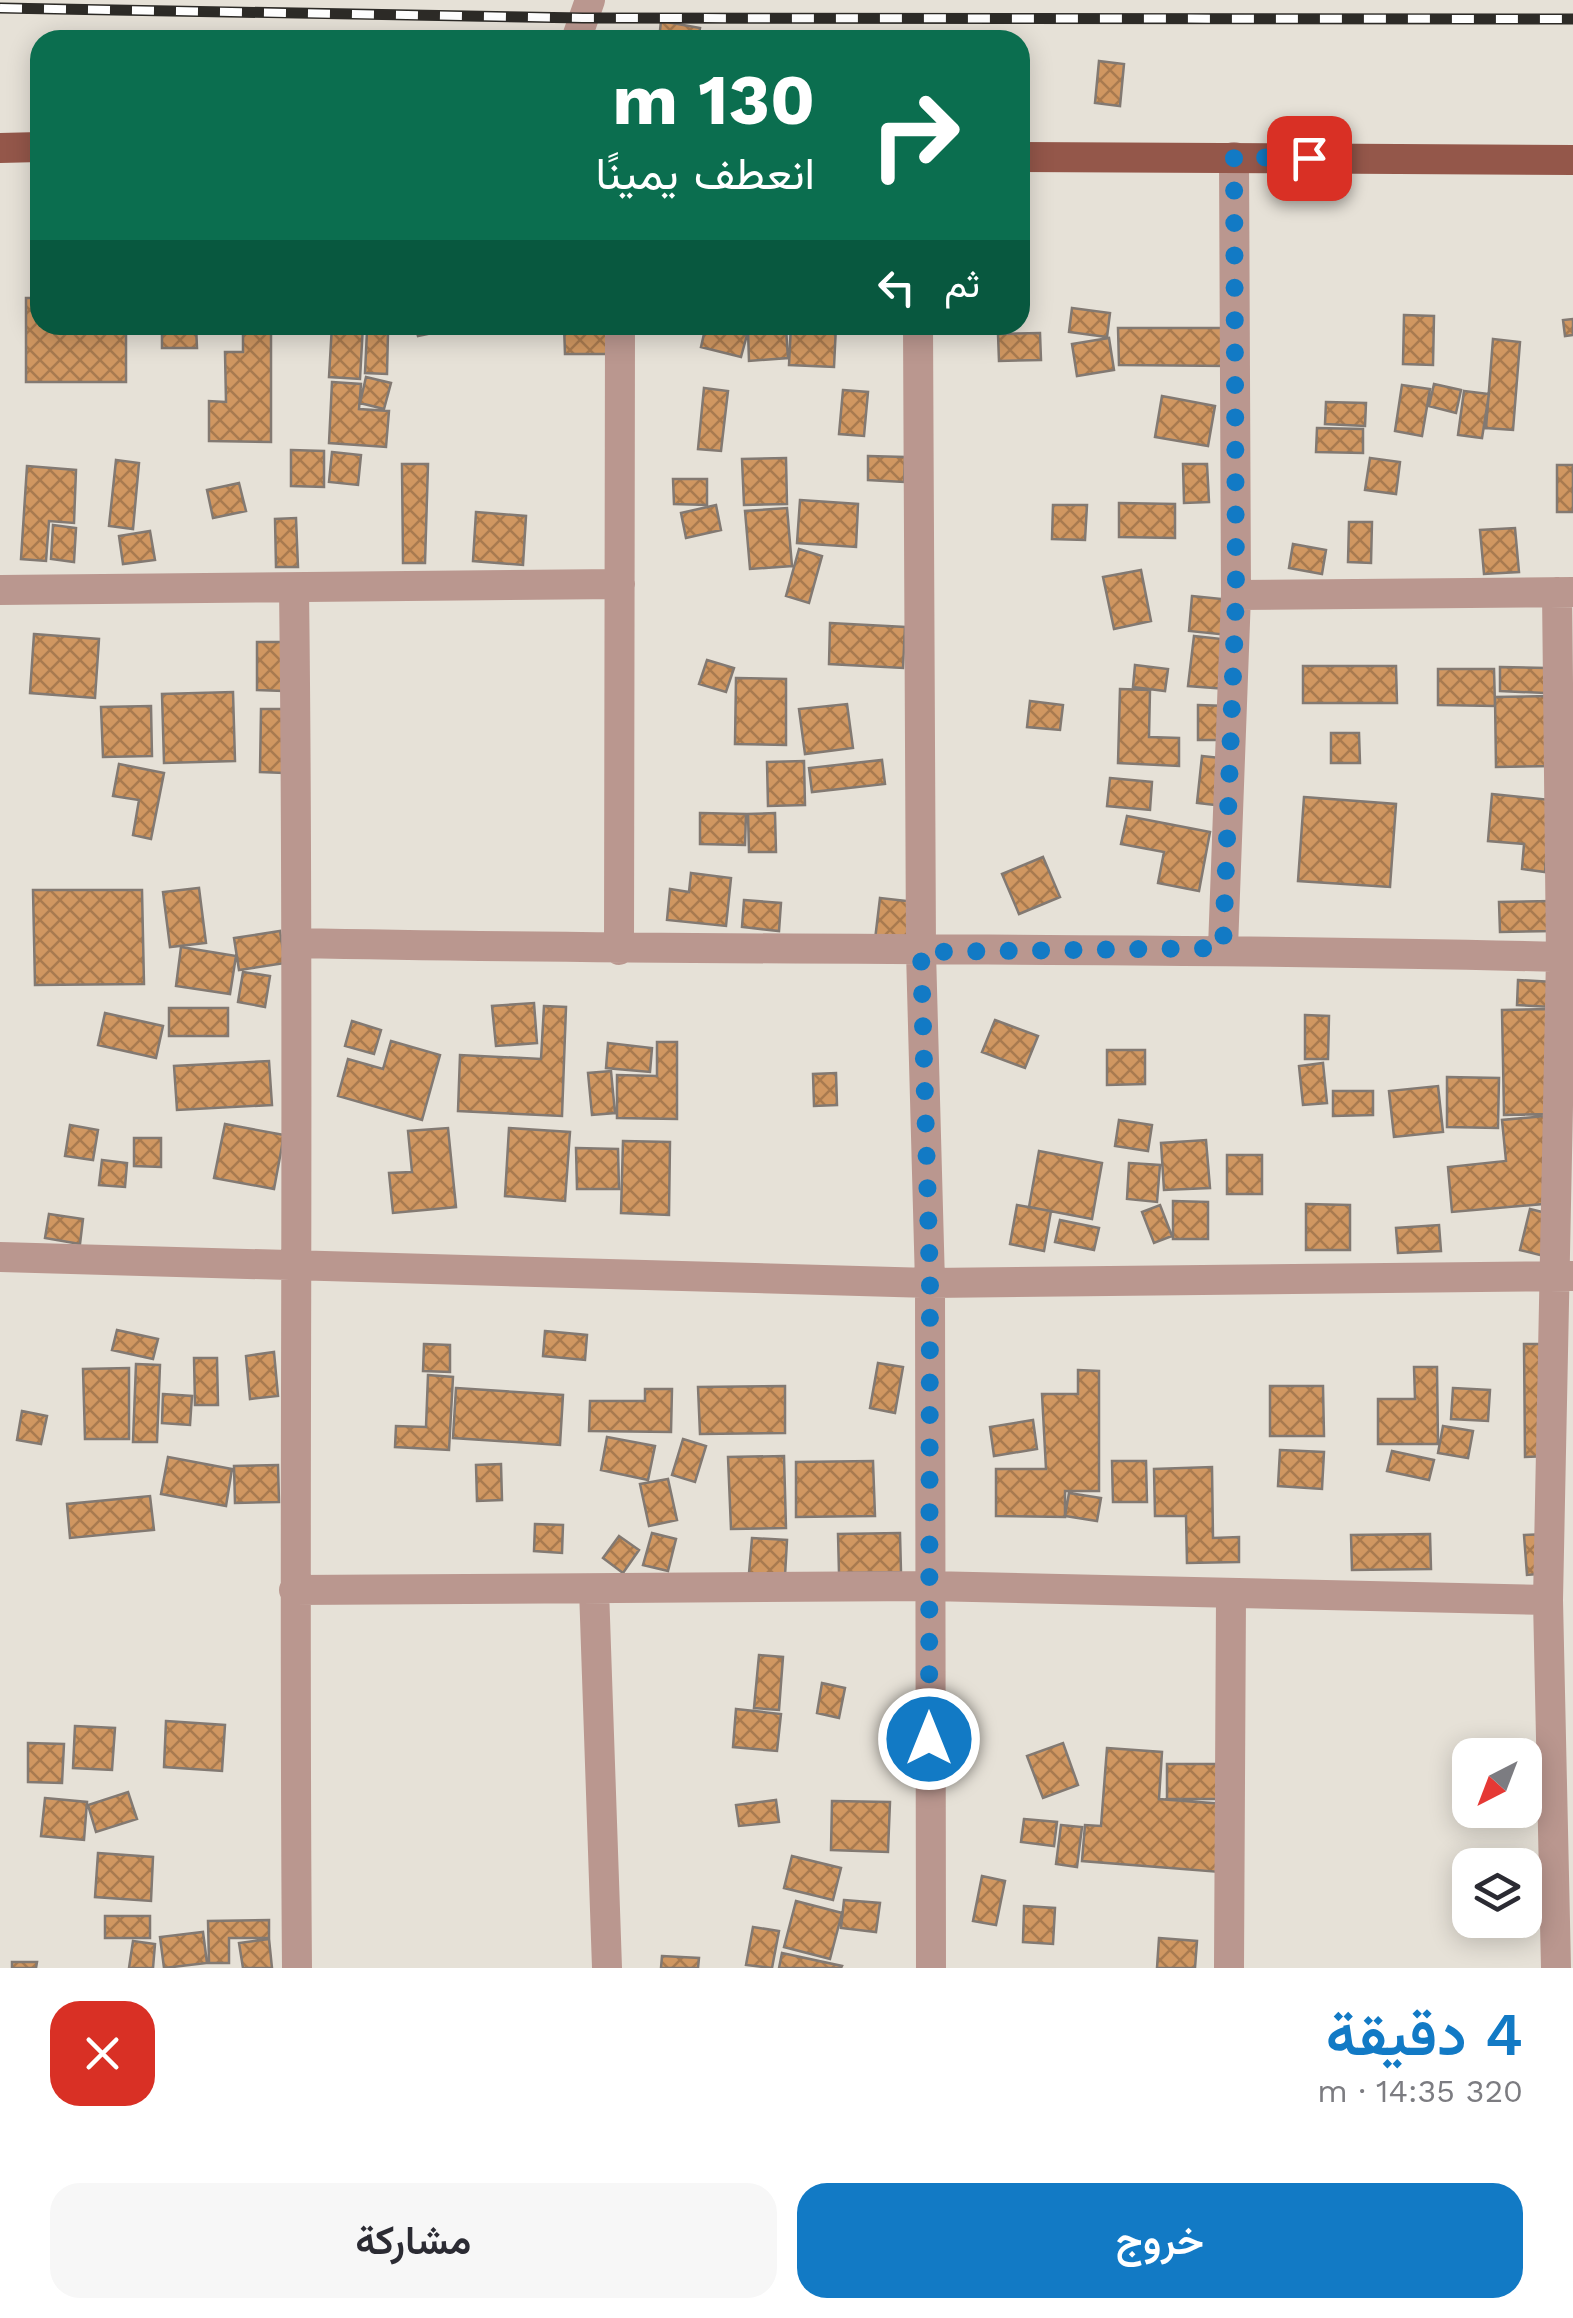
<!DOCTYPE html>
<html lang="ar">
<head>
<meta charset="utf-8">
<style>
  body { margin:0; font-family:"Work Sans",Vazirmatn,sans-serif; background:#f7f7f7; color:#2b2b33; direction:rtl; height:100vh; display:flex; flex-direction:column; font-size:38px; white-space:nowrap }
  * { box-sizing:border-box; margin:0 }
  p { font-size:32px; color:#7c7c81 }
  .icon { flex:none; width:55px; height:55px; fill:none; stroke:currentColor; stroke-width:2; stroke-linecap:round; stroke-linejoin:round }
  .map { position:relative; height:1968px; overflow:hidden; direction:ltr }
  .details { display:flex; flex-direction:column; background:#fff; flex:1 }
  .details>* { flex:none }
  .banner { position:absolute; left:30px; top:30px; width:1000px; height:305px; border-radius:30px; box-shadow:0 5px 25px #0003; direction:rtl; background:#0b6e4f; color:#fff; overflow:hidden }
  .needle { width:65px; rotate:222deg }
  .tools { position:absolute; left:1452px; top:1738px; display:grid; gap:20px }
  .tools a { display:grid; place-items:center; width:90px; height:90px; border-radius:20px; background:#fff; box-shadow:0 5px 25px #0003; font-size:50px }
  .pin { position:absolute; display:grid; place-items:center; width:85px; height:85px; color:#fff; margin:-42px; border-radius:20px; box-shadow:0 5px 15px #0006 }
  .me { position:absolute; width:110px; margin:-55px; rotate:0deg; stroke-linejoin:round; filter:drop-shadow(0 0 8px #0008) }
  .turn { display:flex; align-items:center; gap:35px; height:210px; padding:0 50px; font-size:45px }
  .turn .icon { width:130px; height:130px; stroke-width:2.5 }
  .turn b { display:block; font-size:70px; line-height:85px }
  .then { display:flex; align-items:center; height:95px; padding:0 50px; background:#0003; gap:20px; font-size:38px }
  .round { display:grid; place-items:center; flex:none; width:105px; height:105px; border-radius:30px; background:#f7f7f7 }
  .head { display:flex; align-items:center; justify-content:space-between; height:170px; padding:0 50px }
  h1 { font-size:60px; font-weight:600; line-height:75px; color:#127ac5 }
  .button { display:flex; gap:20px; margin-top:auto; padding:20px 50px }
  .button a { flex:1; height:115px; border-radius:30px; background:#127ac5; color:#fff; font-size:40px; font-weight:600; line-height:115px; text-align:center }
  .button a+a { background:#f7f7f7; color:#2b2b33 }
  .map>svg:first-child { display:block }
  .building { fill:url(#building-cross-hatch); stroke:#827972; stroke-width:2.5 }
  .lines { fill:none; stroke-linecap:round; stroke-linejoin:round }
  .minor { stroke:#ba978f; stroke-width:30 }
  .major { stroke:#94574a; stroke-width:30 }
  .rail-casing { stroke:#2d2b27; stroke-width:11 }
  .rail { stroke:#fff; stroke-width:8; stroke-dasharray:22; stroke-linecap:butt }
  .route { stroke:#127ac5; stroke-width:18; stroke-dasharray:0 32.4 }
</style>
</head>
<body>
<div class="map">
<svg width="1573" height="1968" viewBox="0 0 1573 1968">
  <defs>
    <pattern id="building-cross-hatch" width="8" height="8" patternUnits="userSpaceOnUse" patternTransform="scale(2.5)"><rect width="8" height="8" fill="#d09761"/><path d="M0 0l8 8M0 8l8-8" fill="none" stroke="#a87a4f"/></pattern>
  </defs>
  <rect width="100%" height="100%" fill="#e6e1d7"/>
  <!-- building -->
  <path class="building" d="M 661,21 L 700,28 L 698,40 L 659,40 Z
    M 1099,61 L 1124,64 L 1120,106 L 1095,103 Z
    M 26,298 L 40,298 L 40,325 L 126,325 L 126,382 L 26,382 Z
    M 1072,308 L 1110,313 L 1107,337 L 1069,332 Z
    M 1404,315 L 1434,316 L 1433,365 L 1403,364 Z
    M 1573,319 L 1573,335 L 1565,336 L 1563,320 Z
    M 162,325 L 196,325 L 197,348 L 162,348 Z
    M 332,325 L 410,325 L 410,329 L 363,325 L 360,379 L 329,377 Z
    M 415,325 L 470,325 L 418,336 Z
    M 564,325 L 616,325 L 616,354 L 565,354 Z
    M 706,325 L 747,335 L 741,357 L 701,347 Z
    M 791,325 L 836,326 L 834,367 L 789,365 Z
    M 786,328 L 788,358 L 749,361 L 748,331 Z
    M 1118,328 L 1230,328 L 1230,366 L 1119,365 Z
    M 367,331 L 388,332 L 387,374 L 365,373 Z
    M 243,332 L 271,332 L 271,442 L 209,441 L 209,401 L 226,402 L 225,352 L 243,352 Z
    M 1040,333 L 1041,360 L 999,361 L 998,334 Z
    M 1109,338 L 1114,370 L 1077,376 L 1072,344 Z
    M 1493,339 L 1520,342 L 1513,430 L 1486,428 Z
    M 366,377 L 391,383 L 384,409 L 360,403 Z
    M 332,382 L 361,384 L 359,409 L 389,411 L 386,447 L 329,443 Z
    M 1434,384 L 1461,390 L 1456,413 L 1429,406 Z
    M 1402,385 L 1430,389 L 1422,436 L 1395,431 Z
    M 704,388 L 728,391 L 721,451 L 698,449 Z
    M 843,390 L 868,392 L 864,436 L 839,434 Z
    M 1464,391 L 1489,394 L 1482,438 L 1458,435 Z
    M 1162,396 L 1215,406 L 1208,446 L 1155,437 Z
    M 1326,402 L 1366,403 L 1365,426 L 1325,424 Z
    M 1317,428 L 1363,429 L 1363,453 L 1316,452 Z
    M 291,450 L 324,451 L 324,487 L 291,486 Z
    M 332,452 L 361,455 L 358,485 L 329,482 Z
    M 868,456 L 905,457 L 904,482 L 868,480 Z
    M 786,458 L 787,504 L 744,505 L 742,459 Z
    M 1370,458 L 1400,462 L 1396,494 L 1365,490 Z
    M 116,460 L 139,463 L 133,529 L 109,526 Z
    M 402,464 L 428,464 L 425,563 L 403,563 Z
    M 1183,464 L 1207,464 L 1209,502 L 1184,503 Z
    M 1557,465 L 1573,465 L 1573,512 L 1557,512 Z
    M 27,466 L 76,470 L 74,523 L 49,521 L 46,561 L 21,559 Z
    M 673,479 L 707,479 L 707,505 L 674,504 Z
    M 239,483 L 246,511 L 213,518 L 207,490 Z
    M 800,500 L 858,504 L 856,547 L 797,543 Z
    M 1119,503 L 1175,504 L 1175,538 L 1119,537 Z
    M 716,505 L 721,530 L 686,538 L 681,513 Z
    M 1053,505 L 1087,505 L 1085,540 L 1052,539 Z
    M 787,508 L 792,566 L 750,569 L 745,511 Z
    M 476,512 L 526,516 L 523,565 L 473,561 Z
    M 296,518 L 298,567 L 276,567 L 275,519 Z
    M 1349,522 L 1372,522 L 1371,563 L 1348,562 Z
    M 53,525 L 76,528 L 74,562 L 51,559 Z
    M 1515,528 L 1519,572 L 1484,574 L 1480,530 Z
    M 150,531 L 155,560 L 123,564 L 119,536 Z
    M 1293,544 L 1326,550 L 1322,574 L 1289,568 Z
    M 799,549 L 822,556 L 809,603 L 786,596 Z
    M 1141,570 L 1151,621 L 1114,629 L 1103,577 Z
    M 1192,596 L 1232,600 L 1228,635 L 1189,631 Z
    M 830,623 L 905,627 L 903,668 L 829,664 Z
    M 34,634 L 99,639 L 95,698 L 30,693 Z
    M 1194,636 L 1231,640 L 1226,689 L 1188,686 Z
    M 257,642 L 283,642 L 283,691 L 257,690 Z
    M 707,660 L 734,668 L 726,692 L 699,684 Z
    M 1135,665 L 1168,669 L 1165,691 L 1133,687 Z
    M 1303,666 L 1396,666 L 1397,703 L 1303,703 Z
    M 1500,667 L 1546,668 L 1545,693 L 1500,691 Z
    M 1438,669 L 1494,669 L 1495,706 L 1438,705 Z
    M 736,678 L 786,679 L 786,745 L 735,744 Z
    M 1120,689 L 1150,690 L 1149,737 L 1179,738 L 1179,766 L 1118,763 Z
    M 233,692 L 235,761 L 164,763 L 162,694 Z
    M 1551,696 L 1553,766 L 1496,767 L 1495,697 Z
    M 1030,701 L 1063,705 L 1060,730 L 1027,727 Z
    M 847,704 L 853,748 L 805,754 L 799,709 Z
    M 1198,705 L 1228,706 L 1228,740 L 1198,740 Z
    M 151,706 L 152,756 L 103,757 L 101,707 Z
    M 261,709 L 285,709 L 284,773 L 260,772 Z
    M 1331,733 L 1359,733 L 1360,763 L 1331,763 Z
    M 1202,756 L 1230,759 L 1225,806 L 1197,803 Z
    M 882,760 L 885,784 L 812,792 L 809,768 Z
    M 804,761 L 805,805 L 768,806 L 767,762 Z
    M 119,764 L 164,773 L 151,839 L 133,835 L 139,800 L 113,796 Z
    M 1110,778 L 1152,782 L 1150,810 L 1107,806 Z
    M 1492,794 L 1551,800 L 1545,872 L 1522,869 L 1524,844 L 1488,841 Z
    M 1304,797 L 1396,804 L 1390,887 L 1298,881 Z
    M 700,813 L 746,814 L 745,845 L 700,844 Z
    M 775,813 L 776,852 L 749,852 L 748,814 Z
    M 1127,816 L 1210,832 L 1199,891 L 1158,883 L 1164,852 L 1121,844 Z
    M 1043,857 L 1060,897 L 1019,914 L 1002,874 Z
    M 691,873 L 731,878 L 726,926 L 667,920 L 670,889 L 689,892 Z
    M 199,888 L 206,943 L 170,947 L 163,892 Z
    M 33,890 L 142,890 L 144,984 L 35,985 Z
    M 880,898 L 925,903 L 920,953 L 874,948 Z
    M 744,900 L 781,903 L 779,931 L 742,927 Z
    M 1553,901 L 1554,931 L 1500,932 L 1499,902 Z
    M 280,931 L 285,963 L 239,970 L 234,938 Z
    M 181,947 L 236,956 L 230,994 L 176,986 Z
    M 243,972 L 270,976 L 265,1007 L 238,1002 Z
    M 1518,980 L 1553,982 L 1552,1007 L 1517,1005 Z
    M 534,1003 L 537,1043 L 496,1046 L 492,1006 Z
    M 544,1006 L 566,1007 L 562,1116 L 458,1111 L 460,1055 L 541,1059 Z
    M 169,1008 L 228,1008 L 228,1036 L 169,1036 Z
    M 1551,1009 L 1553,1114 L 1504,1115 L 1502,1010 Z
    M 105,1013 L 163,1026 L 156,1058 L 98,1045 Z
    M 1305,1015 L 1329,1016 L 1328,1059 L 1305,1059 Z
    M 995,1020 L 1038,1036 L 1025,1068 L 982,1052 Z
    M 352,1021 L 381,1030 L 374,1054 L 345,1046 Z
    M 391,1041 L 440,1055 L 422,1120 L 338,1096 L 348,1059 L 383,1069 Z
    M 657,1042 L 677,1042 L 677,1119 L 617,1118 L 617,1075 L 657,1076 Z
    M 608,1043 L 652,1048 L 650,1072 L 606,1068 Z
    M 1107,1050 L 1145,1050 L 1145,1084 L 1107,1085 Z
    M 269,1061 L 272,1105 L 177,1110 L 174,1066 Z
    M 1323,1063 L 1327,1103 L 1303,1105 L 1299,1066 Z
    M 611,1071 L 615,1113 L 592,1115 L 588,1073 Z
    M 836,1073 L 837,1105 L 814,1106 L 813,1074 Z
    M 1447,1077 L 1499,1078 L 1498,1128 L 1447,1127 Z
    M 1438,1086 L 1443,1132 L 1394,1137 L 1389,1091 Z
    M 1333,1091 L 1373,1091 L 1373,1115 L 1333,1116 Z
    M 1545,1116 L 1554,1203 L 1452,1212 L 1448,1167 L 1506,1161 L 1502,1120 Z
    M 1119,1120 L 1152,1125 L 1148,1151 L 1115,1146 Z
    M 225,1124 L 284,1135 L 274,1189 L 214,1178 Z
    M 70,1125 L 98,1130 L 93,1160 L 65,1156 Z
    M 448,1128 L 456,1207 L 393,1213 L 389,1173 L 412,1172 L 408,1131 Z
    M 509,1128 L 570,1132 L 565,1201 L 505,1196 Z
    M 134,1138 L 161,1138 L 161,1167 L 134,1166 Z
    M 1206,1140 L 1210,1188 L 1164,1190 L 1161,1143 Z
    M 623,1141 L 670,1142 L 669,1215 L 621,1213 Z
    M 576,1148 L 618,1149 L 619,1189 L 577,1189 Z
    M 1039,1151 L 1102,1163 L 1092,1219 L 1029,1207 Z
    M 1227,1155 L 1262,1155 L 1262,1194 L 1227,1194 Z
    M 102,1160 L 127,1163 L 125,1187 L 99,1185 Z
    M 1129,1163 L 1160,1165 L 1157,1202 L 1127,1199 Z
    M 1173,1201 L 1208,1202 L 1208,1239 L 1173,1239 Z
    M 1306,1204 L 1350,1205 L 1350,1250 L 1306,1250 Z
    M 1017,1205 L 1051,1211 L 1044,1251 L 1010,1244 Z
    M 1160,1205 L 1172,1236 L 1154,1243 L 1142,1212 Z
    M 1530,1209 L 1558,1216 L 1548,1257 L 1520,1250 Z
    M 49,1214 L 83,1219 L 80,1244 L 45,1238 Z
    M 1060,1220 L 1099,1228 L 1094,1250 L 1055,1242 Z
    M 1439,1225 L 1441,1251 L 1398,1253 L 1396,1228 Z
    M 117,1330 L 158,1339 L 153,1359 L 112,1350 Z
    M 545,1331 L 587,1335 L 585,1360 L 543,1356 Z
    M 424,1344 L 450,1345 L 450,1372 L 423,1371 Z
    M 1524,1344 L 1550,1344 L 1550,1456 L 1525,1457 Z
    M 274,1352 L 278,1396 L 250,1399 L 246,1356 Z
    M 194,1358 L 217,1358 L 218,1405 L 195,1405 Z
    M 878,1363 L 903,1367 L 895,1413 L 870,1408 Z
    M 136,1364 L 160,1365 L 157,1442 L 133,1442 Z
    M 1414,1367 L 1437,1367 L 1438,1444 L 1378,1444 L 1378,1399 L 1415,1399 Z
    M 129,1368 L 129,1439 L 85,1439 L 83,1369 Z
    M 1078,1370 L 1099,1371 L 1099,1491 L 1065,1491 L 1065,1517 L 996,1516 L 996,1469 L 1046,1469 L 1042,1394 L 1078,1394 Z
    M 428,1375 L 453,1377 L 449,1450 L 395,1447 L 396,1426 L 426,1427 Z
    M 785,1386 L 785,1433 L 700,1434 L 698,1387 Z
    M 1270,1386 L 1323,1386 L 1324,1436 L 1270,1436 Z
    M 456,1388 L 563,1395 L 560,1445 L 453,1438 Z
    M 1453,1388 L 1490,1390 L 1488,1421 L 1451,1419 Z
    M 645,1389 L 672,1389 L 671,1432 L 589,1431 L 590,1401 L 645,1401 Z
    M 163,1394 L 192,1396 L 190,1425 L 162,1423 Z
    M 22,1411 L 47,1416 L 41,1444 L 17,1440 Z
    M 1033,1420 L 1037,1449 L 994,1456 L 990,1427 Z
    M 1443,1426 L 1473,1431 L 1468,1458 L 1438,1453 Z
    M 607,1437 L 655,1446 L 648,1480 L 601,1470 Z
    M 683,1439 L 706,1446 L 695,1482 L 672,1475 Z
    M 1280,1450 L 1324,1452 L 1322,1489 L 1278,1486 Z
    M 1392,1451 L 1434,1460 L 1429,1480 L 1387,1471 Z
    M 784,1456 L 786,1528 L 731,1529 L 728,1457 Z
    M 168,1457 L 232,1469 L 226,1506 L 161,1494 Z
    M 873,1461 L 875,1516 L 796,1517 L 796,1462 Z
    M 1112,1461 L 1146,1461 L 1147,1502 L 1113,1502 Z
    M 501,1464 L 502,1500 L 477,1501 L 476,1465 Z
    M 278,1465 L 279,1502 L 235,1503 L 234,1466 Z
    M 1212,1467 L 1213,1538 L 1239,1537 L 1239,1562 L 1187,1563 L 1186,1516 L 1155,1516 L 1154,1469 Z
    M 668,1479 L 677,1520 L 649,1526 L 640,1484 Z
    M 1069,1493 L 1101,1498 L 1097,1521 L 1065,1516 Z
    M 150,1496 L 154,1530 L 70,1538 L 67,1504 Z
    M 535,1524 L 563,1525 L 562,1553 L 534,1551 Z
    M 652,1533 L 676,1539 L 668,1571 L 643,1565 Z
    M 900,1533 L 901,1572 L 839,1573 L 838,1534 Z
    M 1430,1534 L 1431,1569 L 1352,1570 L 1351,1535 Z
    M 1546,1534 L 1549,1573 L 1527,1575 L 1524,1535 Z
    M 619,1536 L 639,1550 L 623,1573 L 603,1558 Z
    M 752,1538 L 787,1540 L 785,1576 L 749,1573 Z
    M 759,1655 L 783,1657 L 779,1710 L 754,1708 Z
    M 822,1683 L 845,1688 L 839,1718 L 817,1713 Z
    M 736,1709 L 781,1714 L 777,1751 L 733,1747 Z
    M 166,1721 L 225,1725 L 222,1771 L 164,1767 Z
    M 75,1726 L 115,1728 L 112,1770 L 73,1768 Z
    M 28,1743 L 64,1744 L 62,1783 L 28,1782 Z
    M 1063,1743 L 1078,1785 L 1043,1798 L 1027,1756 Z
    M 1107,1748 L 1162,1752 L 1159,1799 L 1224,1804 L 1220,1872 L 1082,1861 L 1085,1825 L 1101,1826 Z
    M 1167,1764 L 1218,1764 L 1219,1799 L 1167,1799 Z
    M 128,1792 L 137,1819 L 96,1832 L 88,1805 Z
    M 45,1798 L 87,1802 L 84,1840 L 41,1836 Z
    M 776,1800 L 779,1822 L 739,1826 L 736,1805 Z
    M 832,1801 L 890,1802 L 888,1852 L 831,1850 Z
    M 1024,1819 L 1057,1822 L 1054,1846 L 1021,1842 Z
    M 1061,1825 L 1082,1827 L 1077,1867 L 1056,1864 Z
    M 98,1853 L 153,1857 L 151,1901 L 95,1897 Z
    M 792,1856 L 841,1868 L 833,1900 L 784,1888 Z
    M 982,1876 L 1005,1881 L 996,1925 L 973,1921 Z
    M 844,1900 L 880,1903 L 876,1932 L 841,1928 Z
    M 796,1901 L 842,1913 L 830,1959 L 784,1947 Z
    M 1024,1906 L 1055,1908 L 1053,1944 L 1023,1942 Z
    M 105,1916 L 150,1916 L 150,1938 L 105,1938 Z
    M 269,1920 L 269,1938 L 229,1938 L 229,1963 L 209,1963 L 208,1921 Z
    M 753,1927 L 779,1931 L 772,1968 L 746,1965 Z
    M 203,1932 L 207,1963 L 164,1968 L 160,1937 Z
    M 1159,1938 L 1197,1941 L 1195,1968 L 1157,1968 Z
    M 269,1939 L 272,1968 L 243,1968 L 239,1943 Z
    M 133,1941 L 155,1944 L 153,1968 L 129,1968 Z
    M 782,1953 L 842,1966 L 841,1968 L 779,1968 Z
    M 662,1956 L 699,1958 L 698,1968 L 661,1968 Z
    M 12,1962 L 37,1962 L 36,1968 L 12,1968 Z"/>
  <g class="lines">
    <!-- minor -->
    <path class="minor" d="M 576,40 L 590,0
      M 918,325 L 921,952 L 930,1283 L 931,1968
      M 294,589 C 300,1049 293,1508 297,1968
      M 0,590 L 620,584
      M 1236,595 L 1573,592
      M 299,943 C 720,952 1140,946 1561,957
      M 1223,948 L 1236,595 L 1234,157
      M 619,950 L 620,325
      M 0,1257 L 930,1283 L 1573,1276
      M 594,1589 L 607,1968
      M 294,1590 L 928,1586 L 1548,1600
      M 1229,1968 L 1231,1596
      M 1556,1968 L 1548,1600 L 1561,957 L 1557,592"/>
    <!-- major -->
    <path class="major" d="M 0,148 L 40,147
      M 1020,157 L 1573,160"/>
    <defs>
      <path id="rail" d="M 0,8 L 583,18 L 1573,19"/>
    </defs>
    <!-- rail casing -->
    <use href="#rail" class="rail-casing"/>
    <!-- rail -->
    <use href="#rail" class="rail"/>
  </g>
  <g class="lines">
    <!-- route -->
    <path class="route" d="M 929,1739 L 930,1282 L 921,952 L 1223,948 L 1236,595 L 1234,157 L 1309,158"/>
  </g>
</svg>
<div class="tools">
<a><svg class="needle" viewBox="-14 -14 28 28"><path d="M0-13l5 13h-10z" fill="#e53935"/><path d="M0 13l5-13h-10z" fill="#7c7c81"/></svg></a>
<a><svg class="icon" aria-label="layers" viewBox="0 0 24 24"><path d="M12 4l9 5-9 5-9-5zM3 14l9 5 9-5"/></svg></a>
</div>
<div class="pin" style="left:1309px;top:158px;background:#d93025"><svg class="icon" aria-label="arrive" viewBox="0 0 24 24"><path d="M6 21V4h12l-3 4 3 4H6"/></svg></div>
<svg class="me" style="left:929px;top:1739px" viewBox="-20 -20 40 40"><circle r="17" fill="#127ac5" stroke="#fff" stroke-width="3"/><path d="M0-11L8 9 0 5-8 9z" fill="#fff"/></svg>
<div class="banner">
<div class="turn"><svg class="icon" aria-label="right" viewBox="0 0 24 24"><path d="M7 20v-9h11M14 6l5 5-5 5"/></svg><div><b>130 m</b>انعطف يمينًا</div></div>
<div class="then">ثم<svg class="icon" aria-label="left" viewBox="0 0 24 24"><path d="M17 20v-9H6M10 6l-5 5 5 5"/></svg></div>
</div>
</div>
<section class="details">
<div class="head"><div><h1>4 دقيقة</h1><p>320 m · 14:35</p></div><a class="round" style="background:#d93025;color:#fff"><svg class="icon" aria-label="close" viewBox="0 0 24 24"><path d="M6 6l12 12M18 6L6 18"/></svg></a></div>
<div class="button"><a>خروج</a><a>مشاركة</a></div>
</section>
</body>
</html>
